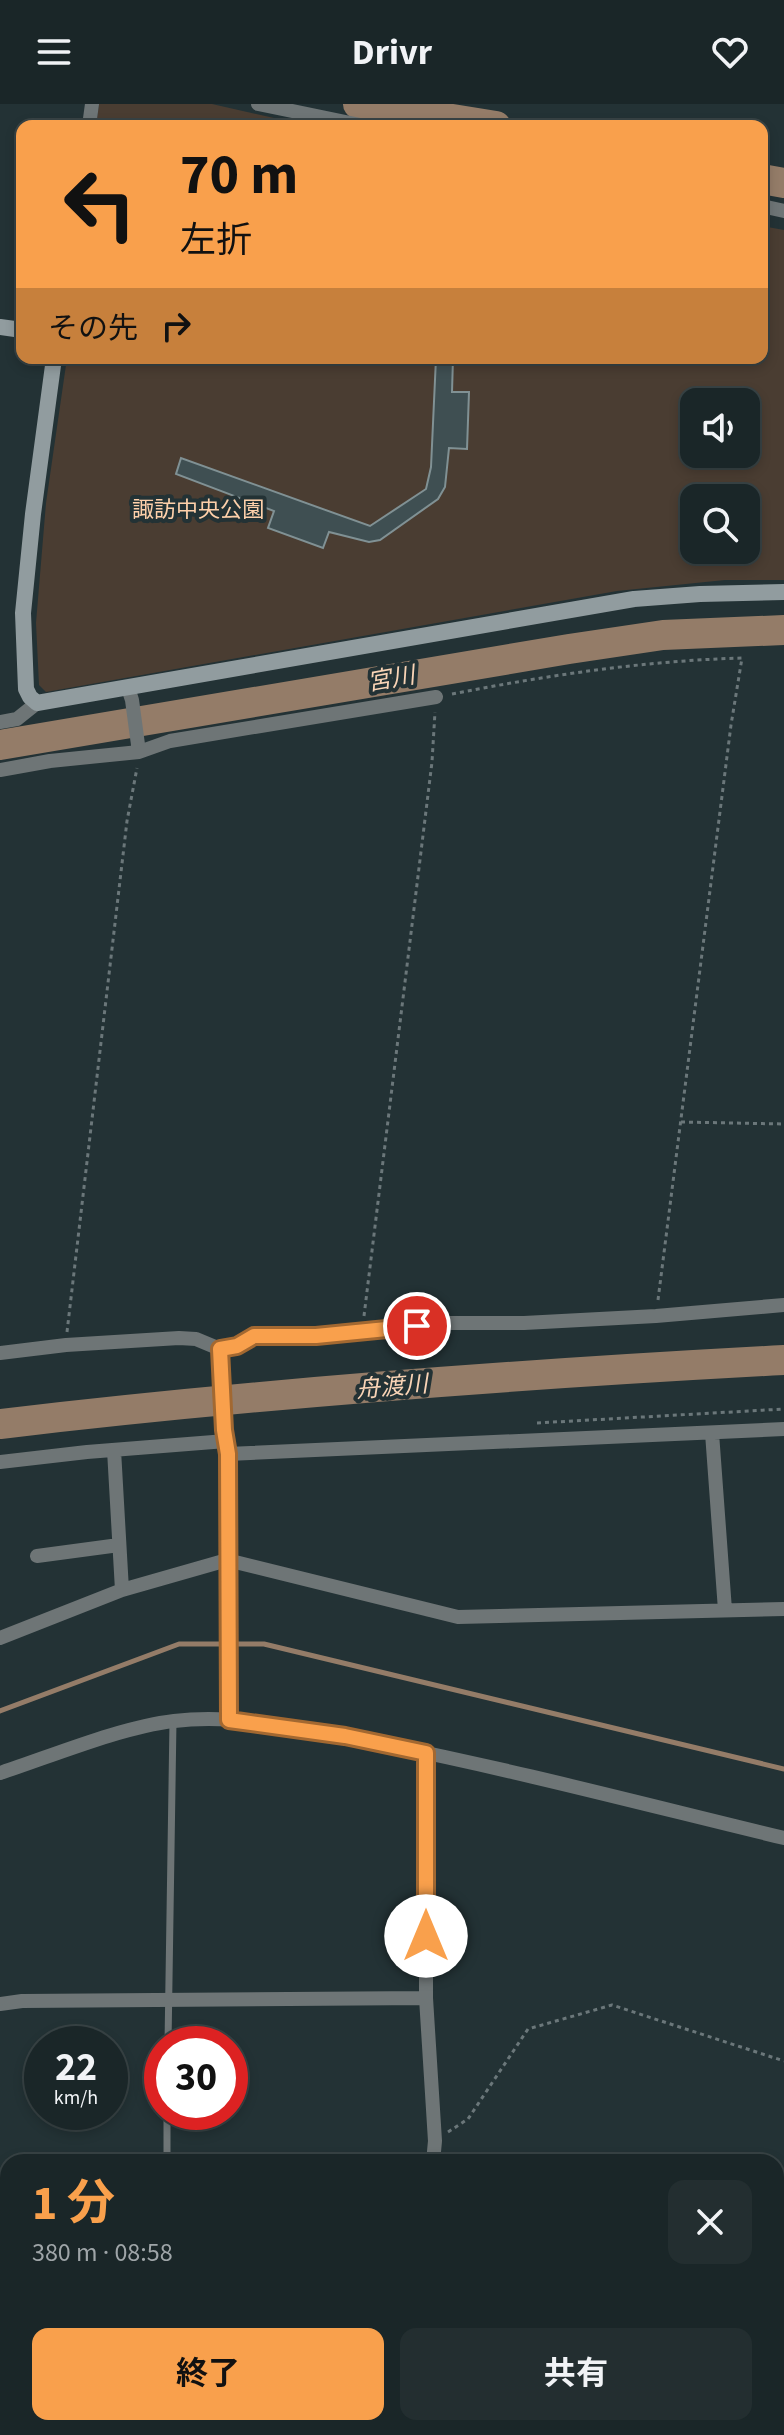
<!DOCTYPE html>
<html lang="ja">
<head>
<meta charset="utf-8">
<style>
  body { margin:0; font-family:"Source Sans 3","Noto Sans JP",sans-serif; background:#232e30; color:#f1f3f6; height:100vh; display:flex; flex-direction:column; font-size:30px; white-space:nowrap }
  * { box-sizing:border-box; margin:0 }
  p { font-size:26px; color:#9fa5a8 }
  .icon { flex:none; width:44px; height:44px; fill:none; stroke:currentColor; stroke-width:2; stroke-linecap:round; stroke-linejoin:round }
  .map { position:relative; flex:1; overflow:hidden }
  .details { position:absolute; left:0px; top:2050px; width:784px; height:282px; display:flex; flex-direction:column; background:#1a2628; border-radius:24px 24px 0 0; box-shadow:0 4px 12px #0003,0 0 0 2px #384345 }
  .details>* { flex:none }
  .banner { position:absolute; left:16px; top:16px; width:752px; height:244px; border-radius:16px; box-shadow:0 4px 12px #0003,0 0 0 2px #384345; background:#f9a04c; color:#111; overflow:hidden }
  .buttons { position:absolute; left:680px; top:284px; display:grid; gap:16px }
  .buttons a { display:grid; place-items:center; width:80px; height:80px; border-radius:16px; background:#1a2628; box-shadow:0 4px 12px #0003,0 0 0 2px #384345; font-size:40px }
  .speed { position:absolute; left:24px; top:1922px; display:flex; gap:16px; font-size:40px; font-weight:700; text-align:center }
  .speed>* { display:grid; place-content:center; width:104px; height:104px; border-radius:50%; background:#1a2628; box-shadow:0 4px 12px #0003,0 0 0 2px #384345; line-height:1 }
  .speed small { font-size:20px; font-weight:400 }
  .speed .limit { border:12px solid #d22; background:#fff; color:#111 }
  .pin { position:absolute; display:grid; place-items:center; width:68px; height:68px; color:#fff; margin:-34px; border:4px solid #fff; border-radius:50%; box-shadow:0 2px 8px #0007 }
  .me { position:absolute; width:88px; margin:-44px; rotate:0deg; stroke-linejoin:round; filter:drop-shadow(0 0 6px #0008) }
  .turn { display:flex; align-items:center; gap:28px; height:168px; padding:0 32px; font-size:36px }
  .turn .icon { width:104px; height:104px; stroke-width:2.5 }
  .turn b { display:block; font-size:56px; line-height:68px }
  .then { display:flex; align-items:center; height:76px; padding:0 32px; background:#0003; gap:16px; font-size:30px }
  .round { display:grid; place-items:center; flex:none; width:84px; height:84px; border-radius:16px; background:#232e30 }
  .summary { display:flex; align-items:center; justify-content:space-between; height:136px; padding:0 32px }
  h1 { font-size:48px; font-weight:700; line-height:60px; color:#f9a04c }
  .primary-button { display:flex; gap:16px; margin-top:auto; padding:16px 32px }
  .primary-button a { flex:1; height:92px; border-radius:16px; background:#f9a04c; color:#111; font-size:32px; font-weight:700; line-height:92px; text-align:center }
  .primary-button a+a { background:#232e30; color:#f1f3f6 }
  header { display:flex; justify-content:space-between; align-items:center; height:104px; padding:0 32px; background:#1a2628; font-size:36px; font-weight:700 }
  .map>svg:first-child { display:block }
  .green { fill:#4a3d32; fill-rule:evenodd }
  .water { fill:#947c68 }
  .lines { fill:none; stroke-linecap:round; stroke-linejoin:round }
  .stream { stroke:#947c68; stroke-width:5 }
  .river { stroke:#947c68; stroke-width:30 }
  .building { fill:#3f4f52; stroke:#809194; stroke-width:2 }
  .path { stroke:#6b777a; stroke-width:3; stroke-dasharray:4 4; stroke-linecap:butt }
  .lane { stroke:#6e7576; stroke-width:7 }
  .street { stroke:#6e7576; stroke-width:14 }
  .secondary { stroke:#919c9f; stroke-width:16 }
  .primary { stroke:#acbabd; stroke-width:20 }
  .route-casing { stroke:#a26831; stroke-width:20 }
  .route { stroke:#f9a04c; stroke-width:14 }
  .labels { text-anchor:middle; dominant-baseline:central; stroke-width:8; stroke-linejoin:round; paint-order:stroke }
  .park-label { font-size:22px; fill:#fed0aa; stroke:#233235 }
  .water-label { font-size:24px; font-style:italic; fill:#f9d4b6; stroke:#233235 }
</style>
</head>
<body>
<header><svg class="icon" aria-label="menu" viewBox="0 0 24 24"><path d="M4 6h16M4 12h16M4 18h16"/></svg>Drivr<svg class="icon" aria-label="heart" viewBox="0 0 24 24"><path d="M12 20l-8-8c-3-5 5-10 8-4 3-6 11-1 8 4z"/></svg></header>
<div class="map">
<svg width="784" height="2331" viewBox="0 0 784 2331">
  <rect width="100%" height="100%" fill="#233235"/>
  <!-- green -->
  <path class="green" d="M 99,0 L 212,0 L 310,22 L 96,22 Z
    M 762,122 L 784,126 L 784,476 L 725,476 L 617,487 L 46,588 L 39,581 L 36,519 L 46,399 L 67,254 L 762,254 ZM 694,298 L 746,298 L 746,350 L 694,350 ZM 694,394 L 746,394 L 746,446 L 694,446 Z"/>
  <!-- water -->
  <path class="water" d="M 784,2283 L 784,2331 L 503,2331 L 533,2324 L 701,2324 L 694,2326 L 696,2330 L 714,2324 L 776,2324 L 776,2293 Z"/>
  <g class="lines">
    <!-- stream -->
    <path class="stream" d="M 0,1607 L 179,1540 L 264,1540 L 784,1665"/>
    <!-- river -->
    <path class="river" d="M 358,0 L 496,22
      M 762,75 L 784,79
      M 0,641 L 569,545 L 663,531 L 784,526
      M 0,1320 C 260,1289 522,1270 784,1256"/>
  </g>
  <!-- building -->
  <path class="building" d="M 436,254 L 453,254 L 452,288 L 469,288 L 467,345 L 449,344 L 445,383 L 438,395 L 380,436 L 369,438 L 329,428 L 323,444 L 268,424 L 274,407 L 176,370 L 181,354 L 370,422 L 426,385 L 431,363 Z"/>
  <g class="lines">
    <!-- path -->
    <path class="path" d="M 452,590 C 549,571 643,557 742,554 L 731,621 L 658,1196
      M 681,1018 L 784,1020
      M 364,1212 L 432,658 L 435,608
      M 67,1228 L 127,717 L 137,664
      M 537,1319 L 784,1305
      M 448,2028 L 468,2015 L 528,1925 L 612,1901 L 784,1957
      M 776,2245 L 784,2241"/>
    <!-- lane -->
    <path class="lane" d="M 168,1940 L 173,1617
      M 167,2058 L 167,2008
      M 0,2301 L 8,2304
      M 81,2324 L 118,2331
      M 487,2331 L 519,2324"/>
    <!-- street -->
    <path class="street" d="M 258,0 L 365,22
      M 89,22 L 92,0
      M 762,102 L 784,107
      M 128,584 L 132,596 L 139,648
      M 0,618 L 17,615 L 37,599
      M 0,666 L 50,657 L 139,648 L 170,637 L 436,593
      M 220,1245 L 228,1350 L 229,1616
      M 0,1249 L 66,1241 L 179,1234 L 196,1235 L 220,1245 L 237,1242 L 254,1232 L 316,1232 L 445,1219 L 524,1219 L 656,1212 L 784,1201
      M 712,1329 L 725,1506
      M 114,1346 L 122,1486
      M 228,1350 L 784,1325
      M 0,1358 L 87,1348 L 226,1337
      M 37,1452 L 119,1441
      M 0,1534 L 122,1486 L 227,1456 L 458,1513 L 784,1505
      M 426,1649 L 426,1894 L 435,2037 L 433,2058
      M 0,1669 C 52,1652 121,1623 174,1617 C 240,1609 318,1627 383,1640 C 518,1667 651,1702 784,1734
      M 0,1900 L 22,1897 L 426,1894"/>
    <!-- secondary -->
    <path class="secondary" d="M 0,223 L 22,226
      M 54,254 L 33,410 L 23,509 L 26,585 L 30,593 L 37,599 L 634,495 L 700,490 L 784,488"/>
    <!-- primary -->
    <path class="primary" d="M 776,2111 L 784,2110
      M 0,2195 L 8,2192"/>
  </g>
  <g class="lines">
    <defs>
      <path id="route" d="M 417,1222 L 316,1232 L 254,1232 L 237,1242 L 220,1245 L 224,1326 L 228,1350 L 229,1616 L 345,1632 L 426,1649 L 426,1832"/>
    </defs>
    <!-- route casing -->
    <use href="#route" class="route-casing"/>
    <!-- route -->
    <use href="#route" class="route"/>
  </g>
  <g class="labels">
    <!-- park labels -->
    <g class="park-label">
      <text x="198" y="406">諏訪中央公園</text>
    </g>
    <!-- water labels -->
    <g class="water-label">
      <text transform="translate(391 575) rotate(-10)">宮川</text>
      <text transform="translate(392 1283) rotate(-5)">舟渡川</text>
    </g>
  </g>
</svg>
<div class="buttons">
<a><svg class="icon" aria-label="sound" viewBox="0 0 24 24"><path d="M4 9h4l5-4v14l-5-4H4zM17 9q2 3 0 6"/></svg></a>
<a><svg class="icon" aria-label="search" viewBox="0 0 24 24"><circle cx="10" cy="10" r="6"/><path d="M15 15l6 6"/></svg></a>
</div>
<div class="speed"><div>22<small>km/h</small></div><div class="limit">30</div></div>
<div class="pin" style="left:417px;top:1222px;background:#d93025"><svg class="icon" aria-label="arrive" viewBox="0 0 24 24"><path d="M6 21V4h12l-3 4 3 4H6"/></svg></div>
<svg class="me" style="left:426px;top:1832px" viewBox="-20 -20 40 40"><circle r="19" fill="#fff"/><path d="M0-13L10 11 0 6-10 11z" fill="#f9a04c"/></svg>
<div class="banner">
<div class="turn"><svg class="icon" aria-label="left" viewBox="0 0 24 24"><path d="M17 20v-9H6M10 6l-5 5 5 5"/></svg><div><b>70 m</b>左折</div></div>
<div class="then">その先<svg class="icon" aria-label="right" viewBox="0 0 24 24"><path d="M7 20v-9h11M14 6l5 5-5 5"/></svg></div>
</div>
<section class="details">
<div class="summary"><div><h1>1 分</h1><p>380 m · 08:58</p></div><a class="round"><svg class="icon" aria-label="close" viewBox="0 0 24 24"><path d="M6 6l12 12M18 6L6 18"/></svg></a></div>
<div class="primary-button"><a>終了</a><a>共有</a></div>
</section>
</div>
</body>
</html>
